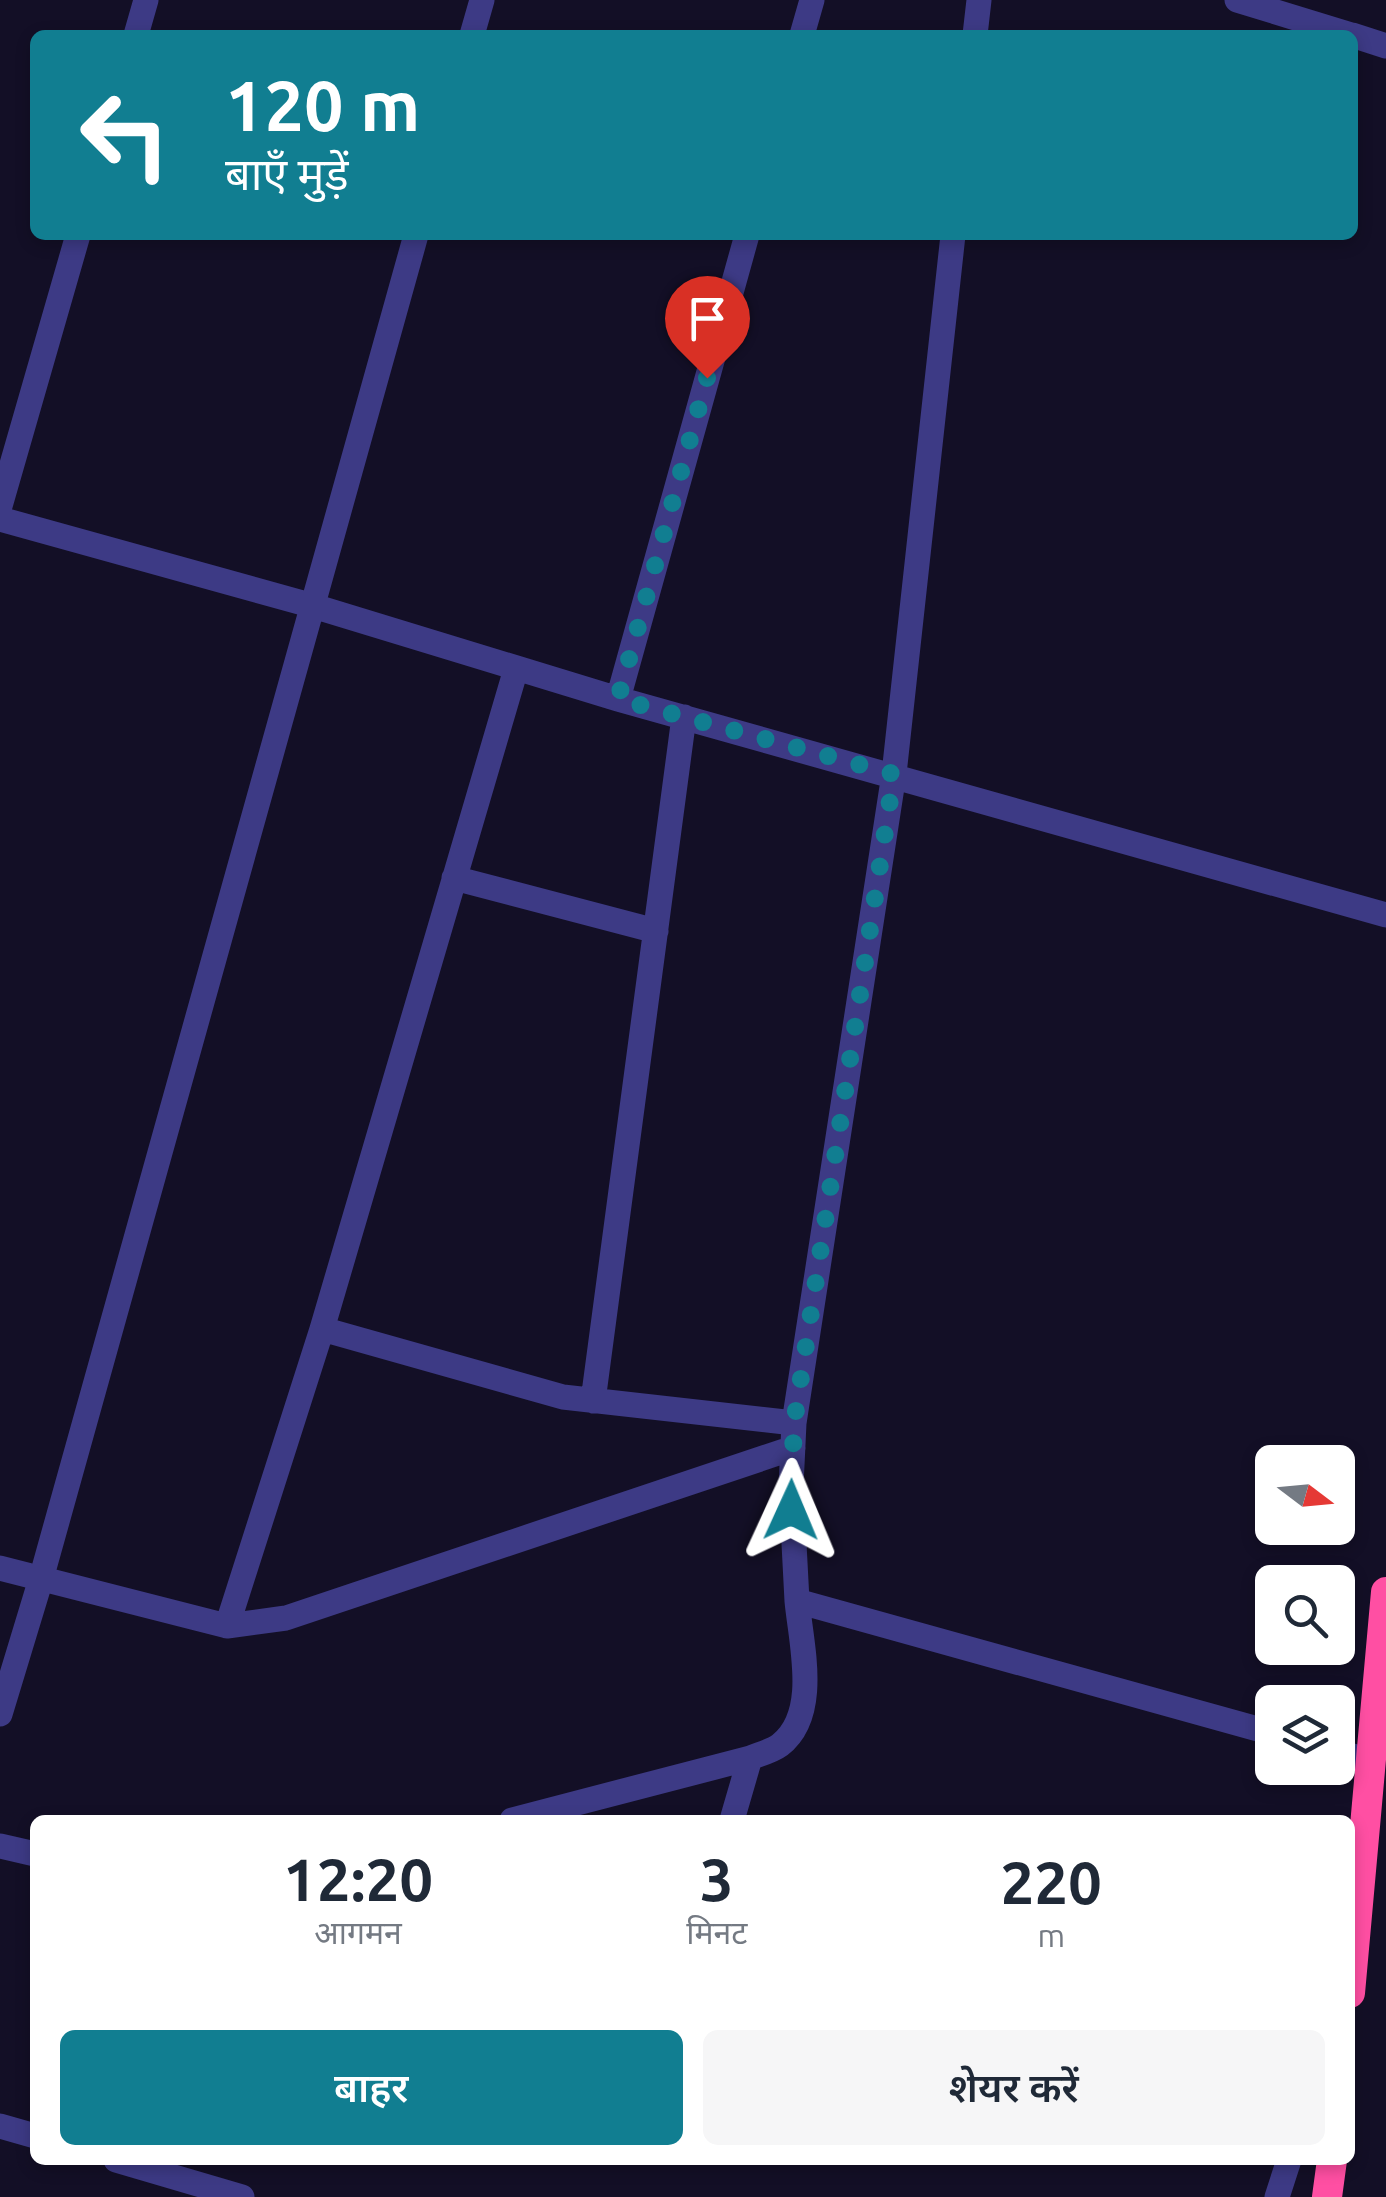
<!DOCTYPE html>
<html lang="hi">
<head>
<meta charset="utf-8">
<style>
  body { margin:0; font-family:Ubuntu,"Noto Sans Devanagari",sans-serif; background:#f6f6f7; color:#1f2937; height:100vh; display:flex; flex-direction:column; font-size:38px; white-space:nowrap }
  * { box-sizing:border-box; margin:0 }
  p { font-size:32px; color:#747a83 }
  .icon { flex:none; width:55px; height:55px; fill:none; stroke:currentColor; stroke-width:2; stroke-linecap:round; stroke-linejoin:round }
  .map { position:relative; flex:1; overflow:hidden }
  .details { position:absolute; left:30px; top:1815px; width:1325px; height:350px; display:flex; flex-direction:column; background:#fff; border-radius:15px; box-shadow:0 5px 15px #0003 }
  .details>* { flex:none }
  .top-card { position:absolute; left:30px; top:30px; width:1328px; height:210px; border-radius:15px; box-shadow:0 5px 15px #0003; background:#117e91; color:#fff; overflow:hidden }
  .needle { width:65px; rotate:106deg }
  .tools { position:absolute; left:1255px; top:1445px; display:grid; gap:20px }
  .tools a { display:grid; place-items:center; width:100px; height:100px; border-radius:15px; background:#fff; box-shadow:0 5px 15px #0003; font-size:50px }
  .pin { position:absolute; display:grid; place-items:center; width:85px; height:85px; color:#fff; margin:-102px -42px; border-radius:50% 50% 50% 0; rotate:-45deg; box-shadow:0 0 10px #0007 }
  .pin .icon { rotate:45deg }
  .me { position:absolute; width:110px; margin:-55px; rotate:1deg; stroke-linejoin:round; filter:drop-shadow(0 0 8px #0008) }
  .turn { display:flex; align-items:center; gap:35px; height:210px; padding:0 30px; font-size:45px }
  .turn .icon { width:130px; height:130px; stroke-width:2.5 }
  .turn b { display:block; font-size:70px; line-height:85px }
  .eta { display:flex; justify-content:space-evenly; align-items:center; height:170px; text-align:center }
  .eta b { font-size:60px; font-weight:600; line-height:70px }
  .button { display:flex; gap:20px; margin-top:auto; padding:20px 30px }
  .button a { flex:1; height:115px; border-radius:15px; background:#117e91; color:#fff; font-size:40px; font-weight:600; line-height:115px; text-align:center }
  .button a+a { background:#f6f6f7; color:#1f2937 }
  .map>svg:first-child { display:block }
  .lines { fill:none; stroke-linecap:round; stroke-linejoin:round }
  .minor { stroke:#3d3a85; stroke-width:25 }
  .highway { stroke:#ff4fa3; stroke-width:30 }
  .route { stroke:#117e91; stroke-width:18; stroke-dasharray:0 32.4 }
</style>
</head>
<body>
<div class="map">
<svg width="1386" height="2197" viewBox="0 0 1386 2197">
  <rect width="100%" height="100%" fill="#130f26"/>
  <g class="lines">
    <!-- minor -->
    <path class="minor" d="M 1237,0 L 1351,35
      M 136,35 L 146,0
      M 472,35 L 482,0
      M 802,35 L 812,0
      M 975,35 L 979,0
      M 1352,35 L 1386,46
      M 953,235 L 894,774 L 794,1423 L 791,1486 L 797,1601 L 1272,1733
      M 0,506 L 78,235
      M 0,519 L 310,605 L 618,699 L 1386,915
      M 618,699 L 747,235
      M 454,878 L 656,931
      M 322,1329 L 563,1397 L 794,1423
      M 593,1401 L 684,717
      M 0,1568 L 227,1626 L 322,1329 L 516,669
      M 227,1626 L 286,1618 L 793,1448
      M 0,1714 L 41,1579 L 416,235
      M 1338,1752 L 1368,1760
      M 512,1820 L 750,1758 C 760,1754 772,1751 780,1745 C 820,1714 801,1644 797,1601
      M 732,1820 L 750,1758
      M 0,1846 L 35,1854
      M 0,2126 L 35,2136
      M 116,2160 L 242,2197
      M 1277,2197 L 1289,2160"/>
    <!-- highway -->
    <path class="highway" d="M 1350,1993 L 1386,1592
      M 1327,2197 L 1332,2160"/>
  </g>
  <g class="lines">
    <!-- route -->
    <path class="route" d="M 707,378 L 618,699 L 894,774 L 794,1423 L 791,1510"/>
  </g>
</svg>
<div class="tools">
<a><svg class="needle" viewBox="-14 -14 28 28"><path d="M0-13l5 13h-10z" fill="#e53935"/><path d="M0 13l5-13h-10z" fill="#747a83"/></svg></a>
<a><svg class="icon" aria-label="search" viewBox="0 0 24 24"><circle cx="10" cy="10" r="6"/><path d="M15 15l6 6"/></svg></a>
<a><svg class="icon" aria-label="layers" viewBox="0 0 24 24"><path d="M12 4l9 5-9 5-9-5zM3 14l9 5 9-5"/></svg></a>
</div>
<div class="pin" style="left:707px;top:378px;background:#d93025"><svg class="icon" aria-label="arrive" viewBox="0 0 24 24"><path d="M6 21V4h12l-3 4 3 4H6"/></svg></div>
<svg class="me" style="left:791px;top:1510px" viewBox="-20 -20 40 40"><path d="M0-17L14 15 0 8-14 15z" fill="#117e91" stroke="#fff" stroke-width="4"/></svg>
<div class="top-card">
<div class="turn"><svg class="icon" aria-label="left" viewBox="0 0 24 24"><path d="M17 20v-9H6M10 6l-5 5 5 5"/></svg><div><b>120 m</b>बाएँ मुड़ें</div></div>
</div>
<section class="details">
<div class="eta">
<div><b>12:20</b><p>आगमन</p></div>
<div><b>3</b><p>मिनट</p></div>
<div><b>220</b><p>m</p></div>
</div>
<div class="button"><a>बाहर</a><a>शेयर करें</a></div>
</section>
</div>
</body>
</html>
